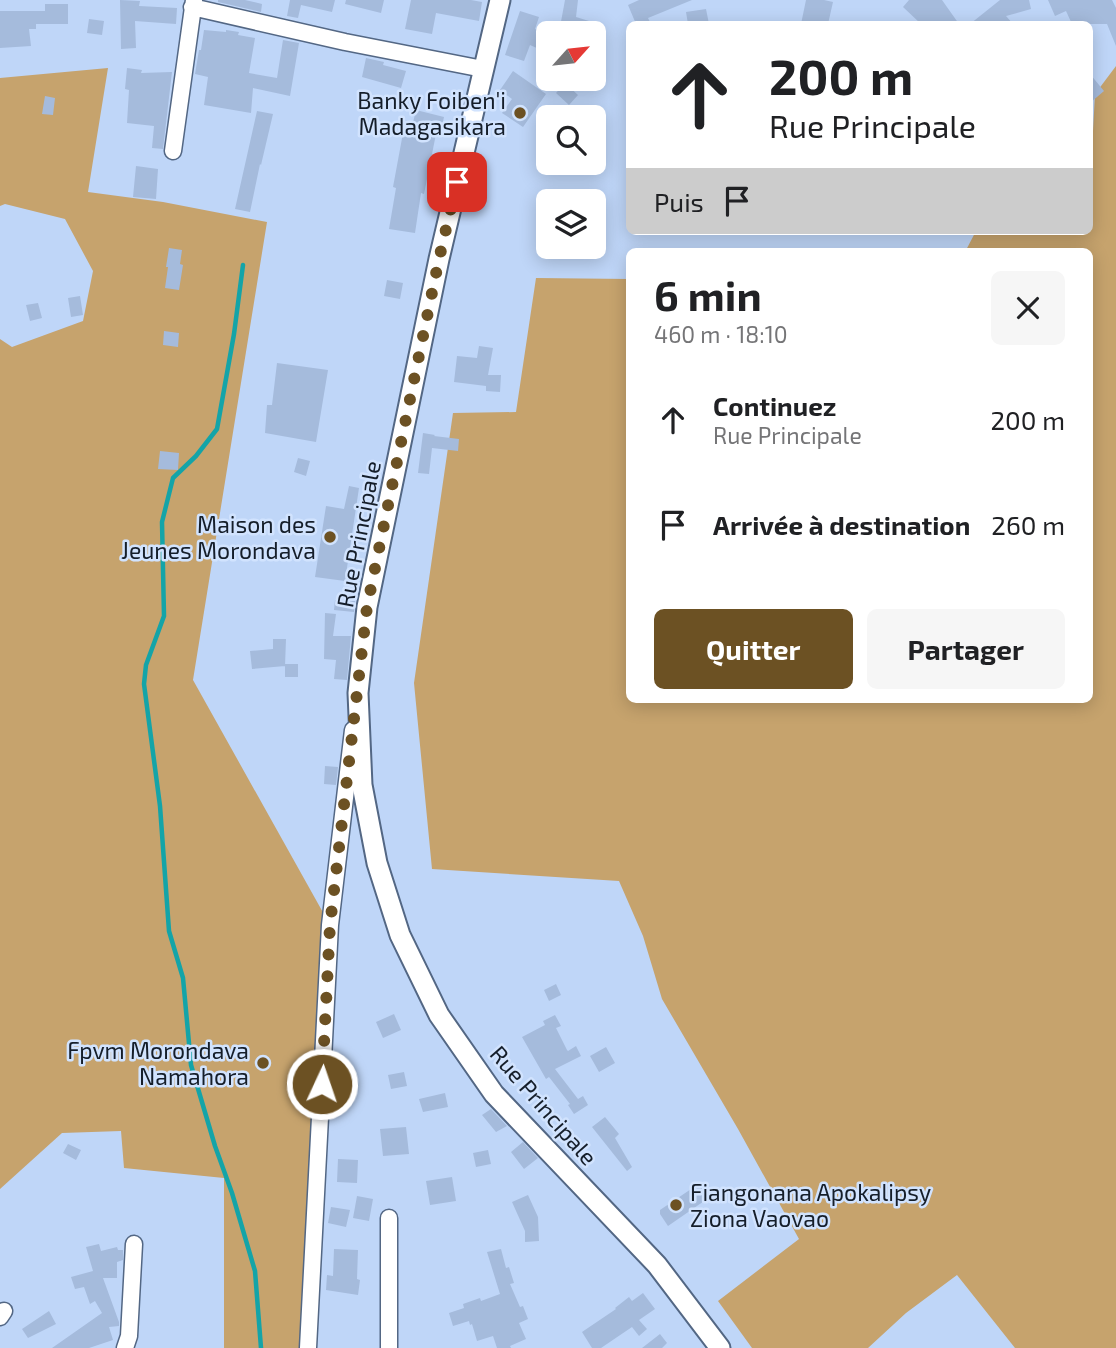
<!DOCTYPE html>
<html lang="fr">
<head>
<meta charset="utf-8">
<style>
  body { margin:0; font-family:"Exo 2",sans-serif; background:#f6f6f6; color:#202124; height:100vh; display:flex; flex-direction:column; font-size:26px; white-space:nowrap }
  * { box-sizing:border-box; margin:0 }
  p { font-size:23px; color:#757577 }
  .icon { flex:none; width:38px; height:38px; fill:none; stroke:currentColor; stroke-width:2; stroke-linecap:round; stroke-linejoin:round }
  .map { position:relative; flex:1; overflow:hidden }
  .sheet { position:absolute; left:626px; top:248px; width:467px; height:455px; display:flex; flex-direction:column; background:#fff; border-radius:10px; box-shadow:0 4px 18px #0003 }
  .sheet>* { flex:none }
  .hud { position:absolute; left:626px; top:21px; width:467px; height:214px; border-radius:10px; box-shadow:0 4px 18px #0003; background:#fff; color:#202124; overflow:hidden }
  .needle { width:46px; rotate:63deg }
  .controls { position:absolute; left:536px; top:21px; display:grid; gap:14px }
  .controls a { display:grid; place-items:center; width:70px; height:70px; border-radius:10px; background:#fff; box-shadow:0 4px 18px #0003; font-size:35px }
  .pin { position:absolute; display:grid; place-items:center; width:60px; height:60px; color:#fff; margin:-30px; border-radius:14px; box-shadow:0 4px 10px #0006 }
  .me { position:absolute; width:77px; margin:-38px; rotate:3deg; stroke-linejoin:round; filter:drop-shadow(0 0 5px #0008) }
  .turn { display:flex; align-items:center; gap:24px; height:147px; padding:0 28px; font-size:32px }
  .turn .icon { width:91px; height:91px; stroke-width:2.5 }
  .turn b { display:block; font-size:49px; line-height:60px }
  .then { display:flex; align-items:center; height:66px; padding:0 28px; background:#0003; gap:14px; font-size:26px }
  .round { display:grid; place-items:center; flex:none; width:74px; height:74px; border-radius:10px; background:#f6f6f6 }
  .overview { display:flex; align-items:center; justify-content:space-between; height:119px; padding:0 28px }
  h1 { font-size:42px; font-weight:700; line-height:52px }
  .button { display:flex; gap:14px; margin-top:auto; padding:14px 28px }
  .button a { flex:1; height:80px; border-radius:10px; background:#6c5123; color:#fff; font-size:28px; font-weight:700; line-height:80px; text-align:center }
  .button a+a { background:#f6f6f6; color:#202124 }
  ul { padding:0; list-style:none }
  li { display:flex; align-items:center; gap:21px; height:105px; padding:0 28px }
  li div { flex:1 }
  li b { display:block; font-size:26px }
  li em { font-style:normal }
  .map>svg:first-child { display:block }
  .green { fill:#c6a36d }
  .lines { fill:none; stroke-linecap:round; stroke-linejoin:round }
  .stream { stroke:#14a4a8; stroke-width:4.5 }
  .building { fill:#a5bbdc }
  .minor-casing { stroke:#536784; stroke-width:19 }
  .major-casing { stroke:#536784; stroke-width:23 }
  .minor { stroke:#fff; stroke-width:16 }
  .major { stroke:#fff; stroke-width:19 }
  .route { stroke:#6c5123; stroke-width:12; stroke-dasharray:0 21.6 }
  .poi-dot { fill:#6c5123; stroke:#d1e3fe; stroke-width:2.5 }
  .labels { text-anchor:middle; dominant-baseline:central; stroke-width:5; stroke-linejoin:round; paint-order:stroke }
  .poi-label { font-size:23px; fill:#151e2a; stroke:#d1e3fe; text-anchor:end }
  .street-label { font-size:23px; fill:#151e2a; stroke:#d1e3fe }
</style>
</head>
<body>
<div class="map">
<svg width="1116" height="1348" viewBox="0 0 1116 1348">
  <rect width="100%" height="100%" fill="#bfd6f8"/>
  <!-- green -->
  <path class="green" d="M 1116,66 L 1116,1348 L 1015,1348 L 957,1275 L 906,1313 L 868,1348 L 752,1348 L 718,1301 L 799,1239 L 738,1129 L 662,999 L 643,936 L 619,881 L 432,869 L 414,683 L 453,413 L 516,412 L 536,278 L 630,279 L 630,700 L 1090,700 L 1090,252 L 965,252 L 976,231 L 1090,231 L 1090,132 L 1093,131 L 1095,94 Z
    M 108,68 L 88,192 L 163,202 L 267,222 L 193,680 L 330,925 L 308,1348 L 224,1348 L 224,1178 L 124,1168 L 121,1131 L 62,1133 L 0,1189 L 0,339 L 12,347 L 83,321 L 93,271 L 65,219 L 5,204 L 0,206 L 0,78 Z"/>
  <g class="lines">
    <!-- stream -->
    <path class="stream" d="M 243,265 L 234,334 L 217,429 L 196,456 L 173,478 L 162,522 L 164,616 L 146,665 L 144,684 L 160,806 L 169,931 L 183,978 L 191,1065 L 215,1146 L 232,1193 L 255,1271 L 261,1348"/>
  </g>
  <!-- building -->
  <path class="building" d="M 120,0 L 140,1 L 139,6 L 177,8 L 176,24 L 135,21 L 136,48 L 121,49 Z
    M 218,0 L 245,0 L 262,4 L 261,12 L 218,2 Z
    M 290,0 L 335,0 L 332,12 L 301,5 L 298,18 L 287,16 Z
    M 346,0 L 384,0 L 381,13 L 345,4 Z
    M 411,0 L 471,0 L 482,2 L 479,21 L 436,13 L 432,34 L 405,29 Z
    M 565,0 L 578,0 L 576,17 L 589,21 L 586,33 L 572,33 L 573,29 L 560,27 Z
    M 639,0 L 692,0 L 648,18 L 651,24 L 636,24 L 628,5 Z
    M 806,0 L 824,0 L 833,2 L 828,24 L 801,24 Z
    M 909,0 L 942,0 L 959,24 L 921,24 L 903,7 Z
    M 1000,0 L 1029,0 L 1031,9 L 1006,16 L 1013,24 L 970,24 Z
    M 1048,0 L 1112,0 L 1116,8 L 1116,46 L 1107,24 L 1072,24 L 1066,11 L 1055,16 Z
    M 45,4 L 68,4 L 68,24 L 36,24 L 36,29 L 29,29 L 31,46 L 0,48 L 0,11 L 45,11 Z
    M 706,9 L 709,24 L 688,24 L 686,12 Z
    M 520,11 L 539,17 L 535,29 L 548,35 L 548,53 L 530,45 L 524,61 L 505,55 Z
    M 89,19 L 104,21 L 102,35 L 87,33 Z
    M 204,30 L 226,32 L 226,30 L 239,32 L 238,35 L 255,38 L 249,73 L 277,78 L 283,40 L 299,43 L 290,96 L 253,88 L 251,113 L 204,105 L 208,77 L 195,74 L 199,50 L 201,50 Z
    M 366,58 L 384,62 L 383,65 L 406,71 L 401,88 L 362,77 Z
    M 127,68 L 142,70 L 141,73 L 172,72 L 163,149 L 152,148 L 154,126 L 127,123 L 129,90 L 125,89 Z
    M 513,71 L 546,94 L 523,127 L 502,113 L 512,99 L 500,90 Z
    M 1090,74 L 1104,91 L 1090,103 Z
    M 565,83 L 578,95 L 569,105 L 556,93 Z
    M 45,96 L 55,98 L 53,115 L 42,114 Z
    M 416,110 L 444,117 L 440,135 L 436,134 L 424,194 L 421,193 L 415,233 L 389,229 L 396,188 L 393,187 L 403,133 L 410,135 Z
    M 257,111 L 273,114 L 261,165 L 260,164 L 250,212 L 235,209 Z
    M 136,166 L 158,169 L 156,199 L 133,197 Z
    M 169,248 L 182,250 L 180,264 L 183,265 L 179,290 L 165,288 L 168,267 L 166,267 Z
    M 387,280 L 403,283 L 400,299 L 384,296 Z
    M 80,296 L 83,315 L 71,317 L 68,298 Z
    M 38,303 L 42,318 L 30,321 L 26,305 Z
    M 164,331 L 179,333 L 178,347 L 163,345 Z
    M 479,346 L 493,348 L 488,375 L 501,375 L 500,392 L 486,391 L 486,386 L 454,382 L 457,356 L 477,358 Z
    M 277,363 L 328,370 L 316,442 L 265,433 L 267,405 L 272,405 Z
    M 423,433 L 435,435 L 434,436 L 459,439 L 458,451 L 432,448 L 429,474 L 418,473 Z
    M 160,451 L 179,453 L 178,470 L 158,469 Z
    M 298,458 L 310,461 L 306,476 L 294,472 Z
    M 349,486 L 359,488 L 345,581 L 315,577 L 326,506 L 344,509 Z
    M 335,600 L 355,601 L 354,612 L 334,610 Z
    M 325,613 L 336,614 L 333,636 L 351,636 L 347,680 L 334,679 L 336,660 L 324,659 Z
    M 273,639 L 286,639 L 285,666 L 252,669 L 250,651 L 273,649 Z
    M 285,664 L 298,664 L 298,677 L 285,677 Z
    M 325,766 L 338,767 L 336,785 L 324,784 Z
    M 556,984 L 561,995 L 549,1001 L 544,990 Z
    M 394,1014 L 401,1030 L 383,1038 L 376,1022 Z
    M 555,1015 L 561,1026 L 556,1028 L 567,1050 L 568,1051 L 576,1046 L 581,1056 L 555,1069 L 578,1099 L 583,1096 L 588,1105 L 574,1114 L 568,1105 L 570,1104 L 549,1077 L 546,1079 L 522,1037 L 545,1025 L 543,1021 Z
    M 606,1047 L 615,1063 L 599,1072 L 590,1056 Z
    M 404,1072 L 407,1086 L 391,1089 L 388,1075 Z
    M 445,1093 L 448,1107 L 423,1112 L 419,1099 Z
    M 491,1109 L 507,1126 L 496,1132 L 482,1115 Z
    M 605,1117 L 619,1134 L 615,1138 L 632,1167 L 627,1171 L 592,1127 Z
    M 406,1127 L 409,1154 L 383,1156 L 380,1129 Z
    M 523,1142 L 538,1158 L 524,1169 L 511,1152 Z
    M 68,1144 L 81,1150 L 76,1160 L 63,1153 Z
    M 488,1150 L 491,1164 L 476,1167 L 473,1153 Z
    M 338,1159 L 358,1160 L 357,1183 L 337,1182 Z
    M 452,1177 L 456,1201 L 430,1205 L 426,1181 Z
    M 700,1183 L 710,1197 L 668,1226 L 660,1214 L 660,1210 Z
    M 528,1195 L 538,1217 L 539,1241 L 525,1242 L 525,1231 L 512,1202 Z
    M 357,1196 L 373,1199 L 369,1221 L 353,1218 Z
    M 331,1207 L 350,1210 L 346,1227 L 328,1223 Z
    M 99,1244 L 101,1251 L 117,1247 L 118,1250 L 123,1250 L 123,1260 L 117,1262 L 117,1278 L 103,1278 L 119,1322 L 119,1326 L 109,1327 L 113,1340 L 89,1348 L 52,1348 L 102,1313 L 95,1301 L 90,1304 L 84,1287 L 75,1289 L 71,1277 L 93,1271 L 86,1247 Z
    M 334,1249 L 358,1250 L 357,1279 L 360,1280 L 358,1295 L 326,1290 L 327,1275 L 333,1276 Z
    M 501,1249 L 506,1268 L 509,1267 L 514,1283 L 510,1284 L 520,1307 L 523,1306 L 528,1319 L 519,1323 L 526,1339 L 510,1346 L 511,1348 L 497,1348 L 493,1336 L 477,1341 L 472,1324 L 470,1325 L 469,1321 L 453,1326 L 449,1313 L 464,1308 L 463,1304 L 480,1298 L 481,1301 L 500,1294 L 487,1252 Z
    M 643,1293 L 655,1309 L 639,1320 L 647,1329 L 639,1336 L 632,1327 L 601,1348 L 592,1348 L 582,1332 L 616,1309 L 615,1308 L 629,1297 L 632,1301 Z
    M 49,1311 L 56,1324 L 28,1338 L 22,1329 Z
    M 660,1334 L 667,1343 L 662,1348 L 642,1348 Z"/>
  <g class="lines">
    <defs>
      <path id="minor" d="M 192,7 L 345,42 L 483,69
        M 173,151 L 194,0
        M 0,1317 L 4,1311
        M 125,1348 L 129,1336 L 134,1244
        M 308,1348 L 330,925 L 353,730
        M 389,1348 L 389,1218"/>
      <path id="major" d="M 500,0 L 439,259 L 367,607 L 358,693 L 362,785 L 377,863 L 400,935 L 439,1015 L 494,1094 L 657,1265 L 720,1348"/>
    </defs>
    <!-- minor casing -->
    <use href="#minor" class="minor-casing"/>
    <!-- major casing -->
    <use href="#major" class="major-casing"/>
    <!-- minor -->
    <use href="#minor" class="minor"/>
    <!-- major -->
    <use href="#major" class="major"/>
  </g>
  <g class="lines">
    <!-- route -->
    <path class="route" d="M 322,1084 L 330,925 L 367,607 L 439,259 L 457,182"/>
  </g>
  <!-- markers -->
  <g class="poi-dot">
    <circle cx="520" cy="113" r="7"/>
    <circle cx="330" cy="537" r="7"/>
    <circle cx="263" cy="1063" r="7"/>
    <circle cx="676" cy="1205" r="7"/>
  </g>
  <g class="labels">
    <!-- poi labels -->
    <g class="poi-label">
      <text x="506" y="100">Banky Foiben'i<tspan x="506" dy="26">Madagasikara</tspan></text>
      <text x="316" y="524">Maison des<tspan x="316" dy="26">Jeunes Morondava</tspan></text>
      <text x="249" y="1050">Fpvm Morondava<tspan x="249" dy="26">Namahora</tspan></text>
      <text x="690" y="1192" text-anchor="start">Fiangonana Apokalipsy<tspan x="690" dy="26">Ziona Vaovao</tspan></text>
    </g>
    <!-- street labels -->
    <g class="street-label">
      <text transform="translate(358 534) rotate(-79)">Rue Principale</text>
      <text transform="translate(544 1105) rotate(49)">Rue Principale</text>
    </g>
  </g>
</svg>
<div class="controls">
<a><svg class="needle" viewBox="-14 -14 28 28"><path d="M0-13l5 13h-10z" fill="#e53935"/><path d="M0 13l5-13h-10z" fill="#757577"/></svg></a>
<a><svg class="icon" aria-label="search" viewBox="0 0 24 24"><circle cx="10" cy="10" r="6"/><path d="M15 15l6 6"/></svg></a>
<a><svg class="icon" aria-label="layers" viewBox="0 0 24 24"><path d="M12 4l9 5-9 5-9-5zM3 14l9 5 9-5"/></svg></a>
</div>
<div class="pin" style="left:457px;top:182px;background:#d93025"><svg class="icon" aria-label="arrive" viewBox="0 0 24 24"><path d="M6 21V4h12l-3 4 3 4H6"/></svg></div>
<svg class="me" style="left:322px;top:1084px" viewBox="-20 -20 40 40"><circle r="17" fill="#6c5123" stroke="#fff" stroke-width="3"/><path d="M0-11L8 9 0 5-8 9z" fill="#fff"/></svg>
<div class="hud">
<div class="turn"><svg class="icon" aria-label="ahead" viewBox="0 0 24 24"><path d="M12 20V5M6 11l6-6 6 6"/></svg><div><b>200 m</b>Rue Principale</div></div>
<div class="then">Puis<svg class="icon" aria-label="arrive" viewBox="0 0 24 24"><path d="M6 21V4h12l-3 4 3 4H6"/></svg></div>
</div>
<section class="sheet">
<div class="overview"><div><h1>6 min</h1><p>460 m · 18:10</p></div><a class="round"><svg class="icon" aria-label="close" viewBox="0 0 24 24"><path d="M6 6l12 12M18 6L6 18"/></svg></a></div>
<ul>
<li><svg class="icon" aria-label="ahead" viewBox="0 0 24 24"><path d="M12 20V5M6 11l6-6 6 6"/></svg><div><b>Continuez</b><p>Rue Principale</p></div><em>200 m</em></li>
<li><svg class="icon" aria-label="arrive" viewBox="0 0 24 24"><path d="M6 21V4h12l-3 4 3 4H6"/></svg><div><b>Arrivée à destination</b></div><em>260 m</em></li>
</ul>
<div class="button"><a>Quitter</a><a>Partager</a></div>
</section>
</div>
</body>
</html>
